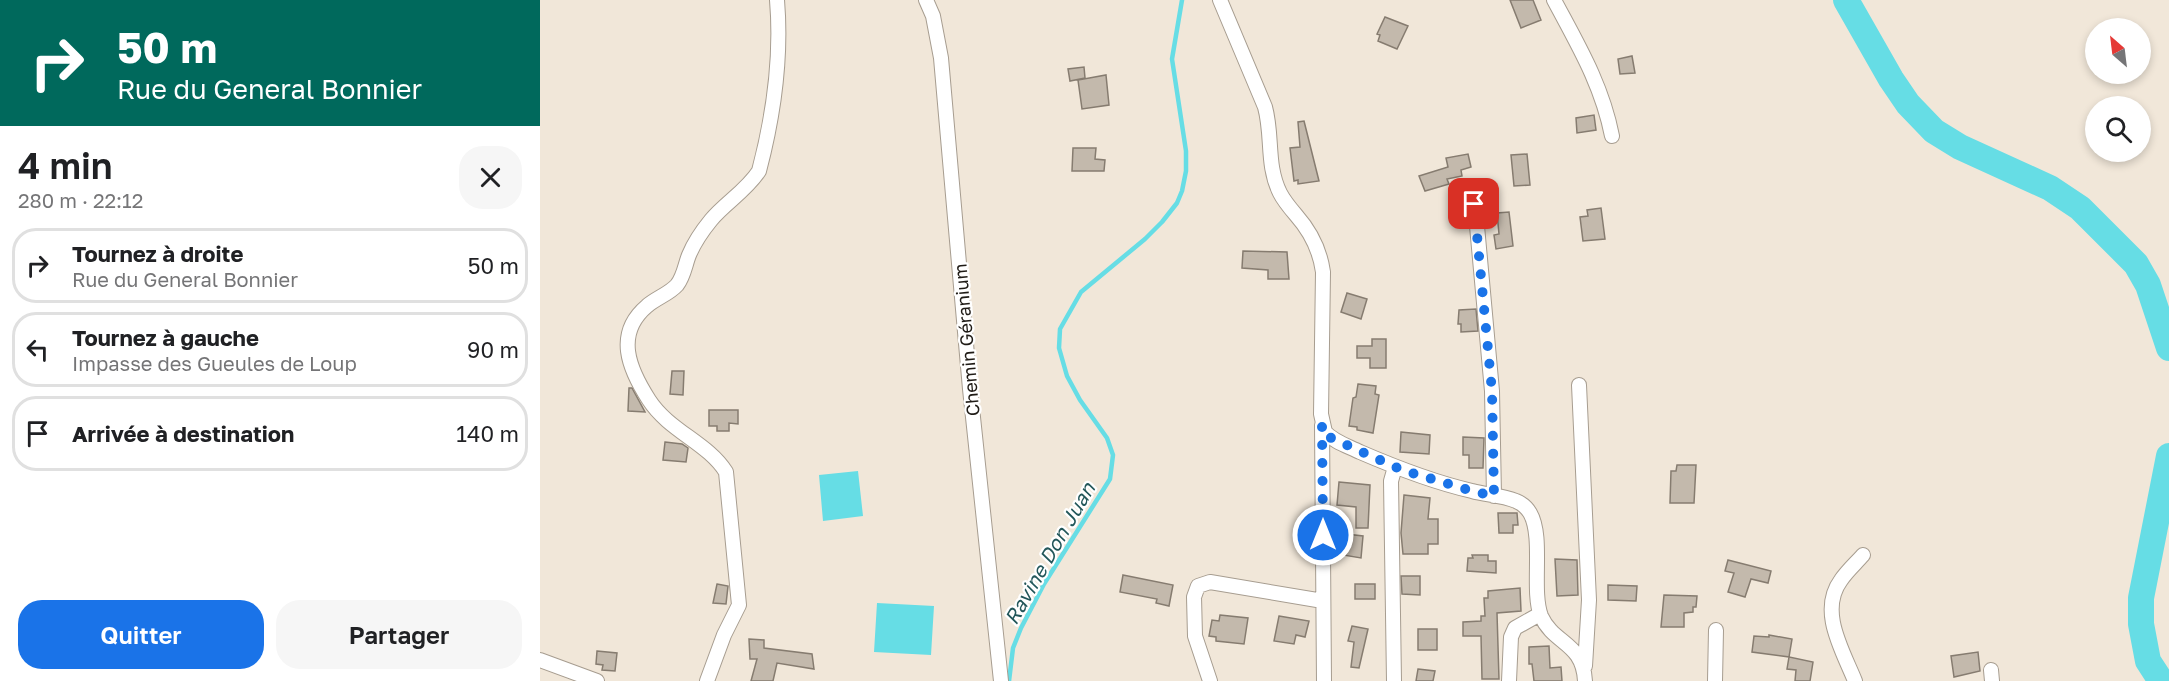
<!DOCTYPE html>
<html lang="fr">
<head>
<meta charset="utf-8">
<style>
  body { margin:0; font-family:"Golos Text",sans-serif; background:#f6f6f6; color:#202124; height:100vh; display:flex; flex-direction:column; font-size:22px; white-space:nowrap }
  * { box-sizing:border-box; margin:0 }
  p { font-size:20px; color:#757577 }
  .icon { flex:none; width:33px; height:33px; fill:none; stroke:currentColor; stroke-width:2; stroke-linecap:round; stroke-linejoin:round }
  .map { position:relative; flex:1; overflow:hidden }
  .side { display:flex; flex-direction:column; background:#fff; width:540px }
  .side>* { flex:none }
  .banner { background:#00695c; color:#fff; overflow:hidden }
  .needle { width:39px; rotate:332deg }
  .tools { position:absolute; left:1545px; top:18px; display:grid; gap:12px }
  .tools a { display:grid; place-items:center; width:66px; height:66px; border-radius:50%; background:#fff; box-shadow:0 3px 9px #0003; font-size:30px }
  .pin { position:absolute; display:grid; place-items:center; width:51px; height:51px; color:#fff; margin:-26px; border-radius:12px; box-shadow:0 3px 9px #0006 }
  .me { position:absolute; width:66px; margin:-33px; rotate:0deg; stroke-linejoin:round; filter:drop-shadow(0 0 4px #0008) }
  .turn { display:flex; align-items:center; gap:21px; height:126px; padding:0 18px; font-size:27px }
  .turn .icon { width:78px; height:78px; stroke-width:2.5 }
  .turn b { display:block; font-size:42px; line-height:51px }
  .round { display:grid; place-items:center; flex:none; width:63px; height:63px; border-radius:24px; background:#f6f6f6 }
  .summary { display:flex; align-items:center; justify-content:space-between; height:102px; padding:0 18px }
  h1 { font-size:36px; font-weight:600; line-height:45px }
  .action { display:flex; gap:12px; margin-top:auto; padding:12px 18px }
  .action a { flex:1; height:69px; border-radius:24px; background:#1a73e8; color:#fff; font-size:24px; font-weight:600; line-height:69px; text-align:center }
  .action a+a { background:#f6f6f6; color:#202124 }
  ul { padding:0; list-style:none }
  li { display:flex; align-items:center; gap:18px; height:75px; margin:0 12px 9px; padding:0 6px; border:3px solid #e0e0e0; border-radius:24px }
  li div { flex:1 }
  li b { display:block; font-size:22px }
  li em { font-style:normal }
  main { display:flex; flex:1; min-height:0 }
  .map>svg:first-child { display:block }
  .water { fill:#66dde5 }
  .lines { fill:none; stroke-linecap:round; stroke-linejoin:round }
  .stream { stroke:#66dde5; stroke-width:4.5 }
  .river { stroke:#66dde5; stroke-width:26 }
  .building { fill:#c3b9ac; stroke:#867c70; stroke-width:1.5 }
  .minor-casing { stroke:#a79d90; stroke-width:16 }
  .minor { stroke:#fff; stroke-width:14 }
  .route { stroke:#1a73e8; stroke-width:10; stroke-dasharray:0 18 }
  .labels { text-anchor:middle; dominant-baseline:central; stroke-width:4.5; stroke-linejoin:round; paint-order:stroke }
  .street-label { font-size:18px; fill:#1f1b16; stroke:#fff }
  .water-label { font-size:20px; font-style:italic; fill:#23575a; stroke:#fff }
</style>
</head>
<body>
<main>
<section class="side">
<div class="banner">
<div class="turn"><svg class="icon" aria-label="right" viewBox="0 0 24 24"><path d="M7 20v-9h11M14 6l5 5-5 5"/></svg><div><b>50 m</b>Rue du General Bonnier</div></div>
</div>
<div class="summary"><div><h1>4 min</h1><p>280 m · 22:12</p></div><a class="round"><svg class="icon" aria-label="close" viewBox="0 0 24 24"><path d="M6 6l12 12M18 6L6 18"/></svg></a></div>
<ul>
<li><svg class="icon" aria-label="right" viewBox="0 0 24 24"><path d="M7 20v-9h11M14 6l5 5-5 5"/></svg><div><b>Tournez à droite</b><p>Rue du General Bonnier</p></div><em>50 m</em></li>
<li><svg class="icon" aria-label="left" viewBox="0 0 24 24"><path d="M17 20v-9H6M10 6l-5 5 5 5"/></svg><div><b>Tournez à gauche</b><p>Impasse des Gueules de Loup</p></div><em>90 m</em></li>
<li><svg class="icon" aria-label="arrive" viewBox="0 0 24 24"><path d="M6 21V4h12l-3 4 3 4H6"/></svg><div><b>Arrivée à destination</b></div><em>140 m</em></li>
</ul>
<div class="action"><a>Quitter</a><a>Partager</a></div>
</section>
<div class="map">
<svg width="1629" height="681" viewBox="0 0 1629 681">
  <rect width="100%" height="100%" fill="#f1e7d9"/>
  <!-- water -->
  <path class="water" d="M 318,471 L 323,516 L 283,521 L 279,475 Z
    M 337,603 L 394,606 L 391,655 L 334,652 Z"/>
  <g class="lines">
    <!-- stream -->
    <path class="stream" d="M 469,681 L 473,648 L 481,628 L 504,584 L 570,479 L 573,455 L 567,438 L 540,400 L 527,376 L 519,348 L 520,329 L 541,292 L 605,239 L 622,222 L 637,203 L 642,191 L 646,171 L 646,151 L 632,59 L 642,0"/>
    <!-- river -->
    <path class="river" d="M 1306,0 L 1351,79 L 1368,104 L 1394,131 L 1420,147 L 1510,188 L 1540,208 L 1596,264 L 1608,285 L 1629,348
      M 1621,681 L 1608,661 L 1601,624 L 1601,598 L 1629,456"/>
  </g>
  <!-- building -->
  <path class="building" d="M 970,0 L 993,0 L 1001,20 L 981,28 Z
    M 845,17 L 868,26 L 857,49 L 838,41 L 840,35 L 837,34 Z
    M 1092,56 L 1095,73 L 1080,74 L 1078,59 Z
    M 544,67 L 545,78 L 530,81 L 528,69 Z
    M 566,75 L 569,105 L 542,109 L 538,80 Z
    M 1054,115 L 1056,130 L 1037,133 L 1036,118 Z
    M 764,121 L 779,181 L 758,184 L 758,180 L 754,181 L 750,148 L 760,147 L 758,122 Z
    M 533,148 L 556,148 L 555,159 L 565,160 L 564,171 L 532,171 Z
    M 928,154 L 931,167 L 921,170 L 922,176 L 907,179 L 909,184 L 885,191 L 879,176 L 908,167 L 906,158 Z
    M 987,154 L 990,185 L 974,186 L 971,155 Z
    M 1061,208 L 1065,239 L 1043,241 L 1040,217 L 1048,216 L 1047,210 Z
    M 969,212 L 973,246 L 956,249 L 954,235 L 959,234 L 957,213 Z
    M 703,251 L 747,252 L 749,279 L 728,279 L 728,270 L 702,268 Z
    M 807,293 L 827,299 L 821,319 L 801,312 Z
    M 936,309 L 938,331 L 921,332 L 921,324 L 918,324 L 919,310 Z
    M 832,339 L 846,339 L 846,368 L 830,368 L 830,358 L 817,358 L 817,346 L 832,346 Z
    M 132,371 L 144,371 L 143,395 L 130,394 Z
    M 818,384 L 836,386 L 835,394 L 839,395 L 833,433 L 817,430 L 817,427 L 809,426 L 813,398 L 816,397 Z
    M 89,388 L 92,388 L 105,412 L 88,411 Z
    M 169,410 L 198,410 L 198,424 L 189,423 L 189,431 L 177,431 L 177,426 L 169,426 Z
    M 861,432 L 890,435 L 889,454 L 860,452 Z
    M 923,437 L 944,438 L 943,468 L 929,468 L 929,455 L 923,455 Z
    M 125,442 L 142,444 L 148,448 L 146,462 L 123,460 Z
    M 1137,465 L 1156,465 L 1154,503 L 1130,503 L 1131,471 L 1136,471 Z
    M 799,482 L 830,485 L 828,528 L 816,528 L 816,507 L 797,505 Z
    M 864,495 L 890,498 L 888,519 L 898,519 L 898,544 L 888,544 L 888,554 L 863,554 L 861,533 Z
    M 958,513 L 977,513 L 978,525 L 973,525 L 973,533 L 959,533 Z
    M 806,534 L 823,536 L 821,558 L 803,555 Z
    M 932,555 L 948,555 L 948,561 L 956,561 L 956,573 L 927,571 L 928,558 L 933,558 Z
    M 1015,559 L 1037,560 L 1038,595 L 1017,596 Z
    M 1188,560 L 1231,571 L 1228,583 L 1211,579 L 1205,597 L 1188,592 L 1194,573 L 1185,571 Z
    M 583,575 L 633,585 L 629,606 L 616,603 L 617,599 L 580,592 Z
    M 861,576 L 880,576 L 880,595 L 862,594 Z
    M 177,584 L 188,586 L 186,604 L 173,603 Z
    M 815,584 L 835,584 L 835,599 L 815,599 Z
    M 1068,585 L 1097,586 L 1096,601 L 1068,600 Z
    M 980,588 L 981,611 L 957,613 L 959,679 L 942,679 L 941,636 L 923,636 L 923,622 L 941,621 L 941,616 L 945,616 L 944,598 L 948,598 L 948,591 Z
    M 1124,595 L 1157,596 L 1156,607 L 1153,607 L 1153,612 L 1144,613 L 1144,627 L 1121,627 Z
    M 680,615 L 708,618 L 704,644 L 676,641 L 676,637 L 669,636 L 672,620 L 679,621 Z
    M 739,616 L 769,621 L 765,637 L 756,635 L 754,644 L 734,641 Z
    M 812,626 L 828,629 L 819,668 L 811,667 L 814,642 L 808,641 Z
    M 878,629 L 897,629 L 897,650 L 878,650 Z
    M 1229,635 L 1252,639 L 1249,657 L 1273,662 L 1270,681 L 1255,681 L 1256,670 L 1247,669 L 1249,657 L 1212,652 L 1214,636 L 1229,637 Z
    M 209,639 L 224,640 L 224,648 L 272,654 L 274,669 L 237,663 L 233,681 L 211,681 L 217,659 L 210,659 Z
    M 1009,646 L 1010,668 L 1021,667 L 1022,681 L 994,681 L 992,664 L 989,664 L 989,647 Z
    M 57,651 L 77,653 L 75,671 L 62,670 L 63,665 L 56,664 Z
    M 1438,652 L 1440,671 L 1414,677 L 1411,656 Z
    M 878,669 L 895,671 L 893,681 L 876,681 Z"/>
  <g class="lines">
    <defs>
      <path id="minor" d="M 386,0 L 393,16 L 401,58 L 430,389 L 461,681
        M 680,0 L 725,107 C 733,136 726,165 740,193 C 744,201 750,208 756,215 C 771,232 780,250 783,272 L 781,414 L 785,432 C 794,442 808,446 820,452 C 857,468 893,482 932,491 C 946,495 962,495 976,501 C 981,503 987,508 990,513 C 1004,537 991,590 1001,616 C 1014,645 1043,642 1045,681
        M 1014,0 C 1038,45 1062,85 1072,136
        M 935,204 L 952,391 L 954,496
        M 1039,385 L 1049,600 L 1045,666
        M 782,425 L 784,681
        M 0,660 L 57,681
        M 1451,670 L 1452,681
        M 167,681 L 184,635 L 199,605 L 186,472 C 168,443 129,431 109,400 C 89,369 74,334 107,306 C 116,298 129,294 137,285 C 144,276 145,265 149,255 C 154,243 162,231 171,220 C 185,203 206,191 219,171 C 234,114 242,59 237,0
        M 670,681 L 655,636 L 654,597 L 658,586 L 670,582 L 783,601
        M 854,681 L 851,481 L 855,467
        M 969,681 L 971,637 L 975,628 L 1000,614
        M 1175,681 L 1176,630
        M 1315,681 C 1303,651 1278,611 1301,580 C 1307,571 1316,563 1323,555"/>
    </defs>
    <!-- minor casing -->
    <use href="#minor" class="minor-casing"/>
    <!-- minor -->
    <use href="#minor" class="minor"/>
  </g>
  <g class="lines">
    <!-- route -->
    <path class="route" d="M 783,535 L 782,425 L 789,437 L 862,470 L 932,491 L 954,496 L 952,391 L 934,204"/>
  </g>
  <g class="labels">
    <!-- street labels -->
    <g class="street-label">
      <text transform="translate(426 340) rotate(-95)">Chemin Géranium</text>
    </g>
    <!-- water labels -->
    <g class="water-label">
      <text transform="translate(509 553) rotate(-60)">Ravine Don Juan</text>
    </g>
  </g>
</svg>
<div class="tools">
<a><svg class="needle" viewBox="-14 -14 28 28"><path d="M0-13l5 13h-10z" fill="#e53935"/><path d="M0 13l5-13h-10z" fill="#757577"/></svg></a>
<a><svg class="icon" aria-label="search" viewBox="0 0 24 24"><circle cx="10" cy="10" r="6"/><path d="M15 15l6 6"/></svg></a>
</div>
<div class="pin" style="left:934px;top:204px;background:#d93025"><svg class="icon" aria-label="arrive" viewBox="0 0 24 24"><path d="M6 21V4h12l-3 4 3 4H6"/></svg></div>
<svg class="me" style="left:783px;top:535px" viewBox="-20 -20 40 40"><circle r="17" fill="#1a73e8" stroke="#fff" stroke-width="3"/><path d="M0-11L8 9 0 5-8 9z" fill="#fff"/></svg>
</div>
</main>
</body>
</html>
